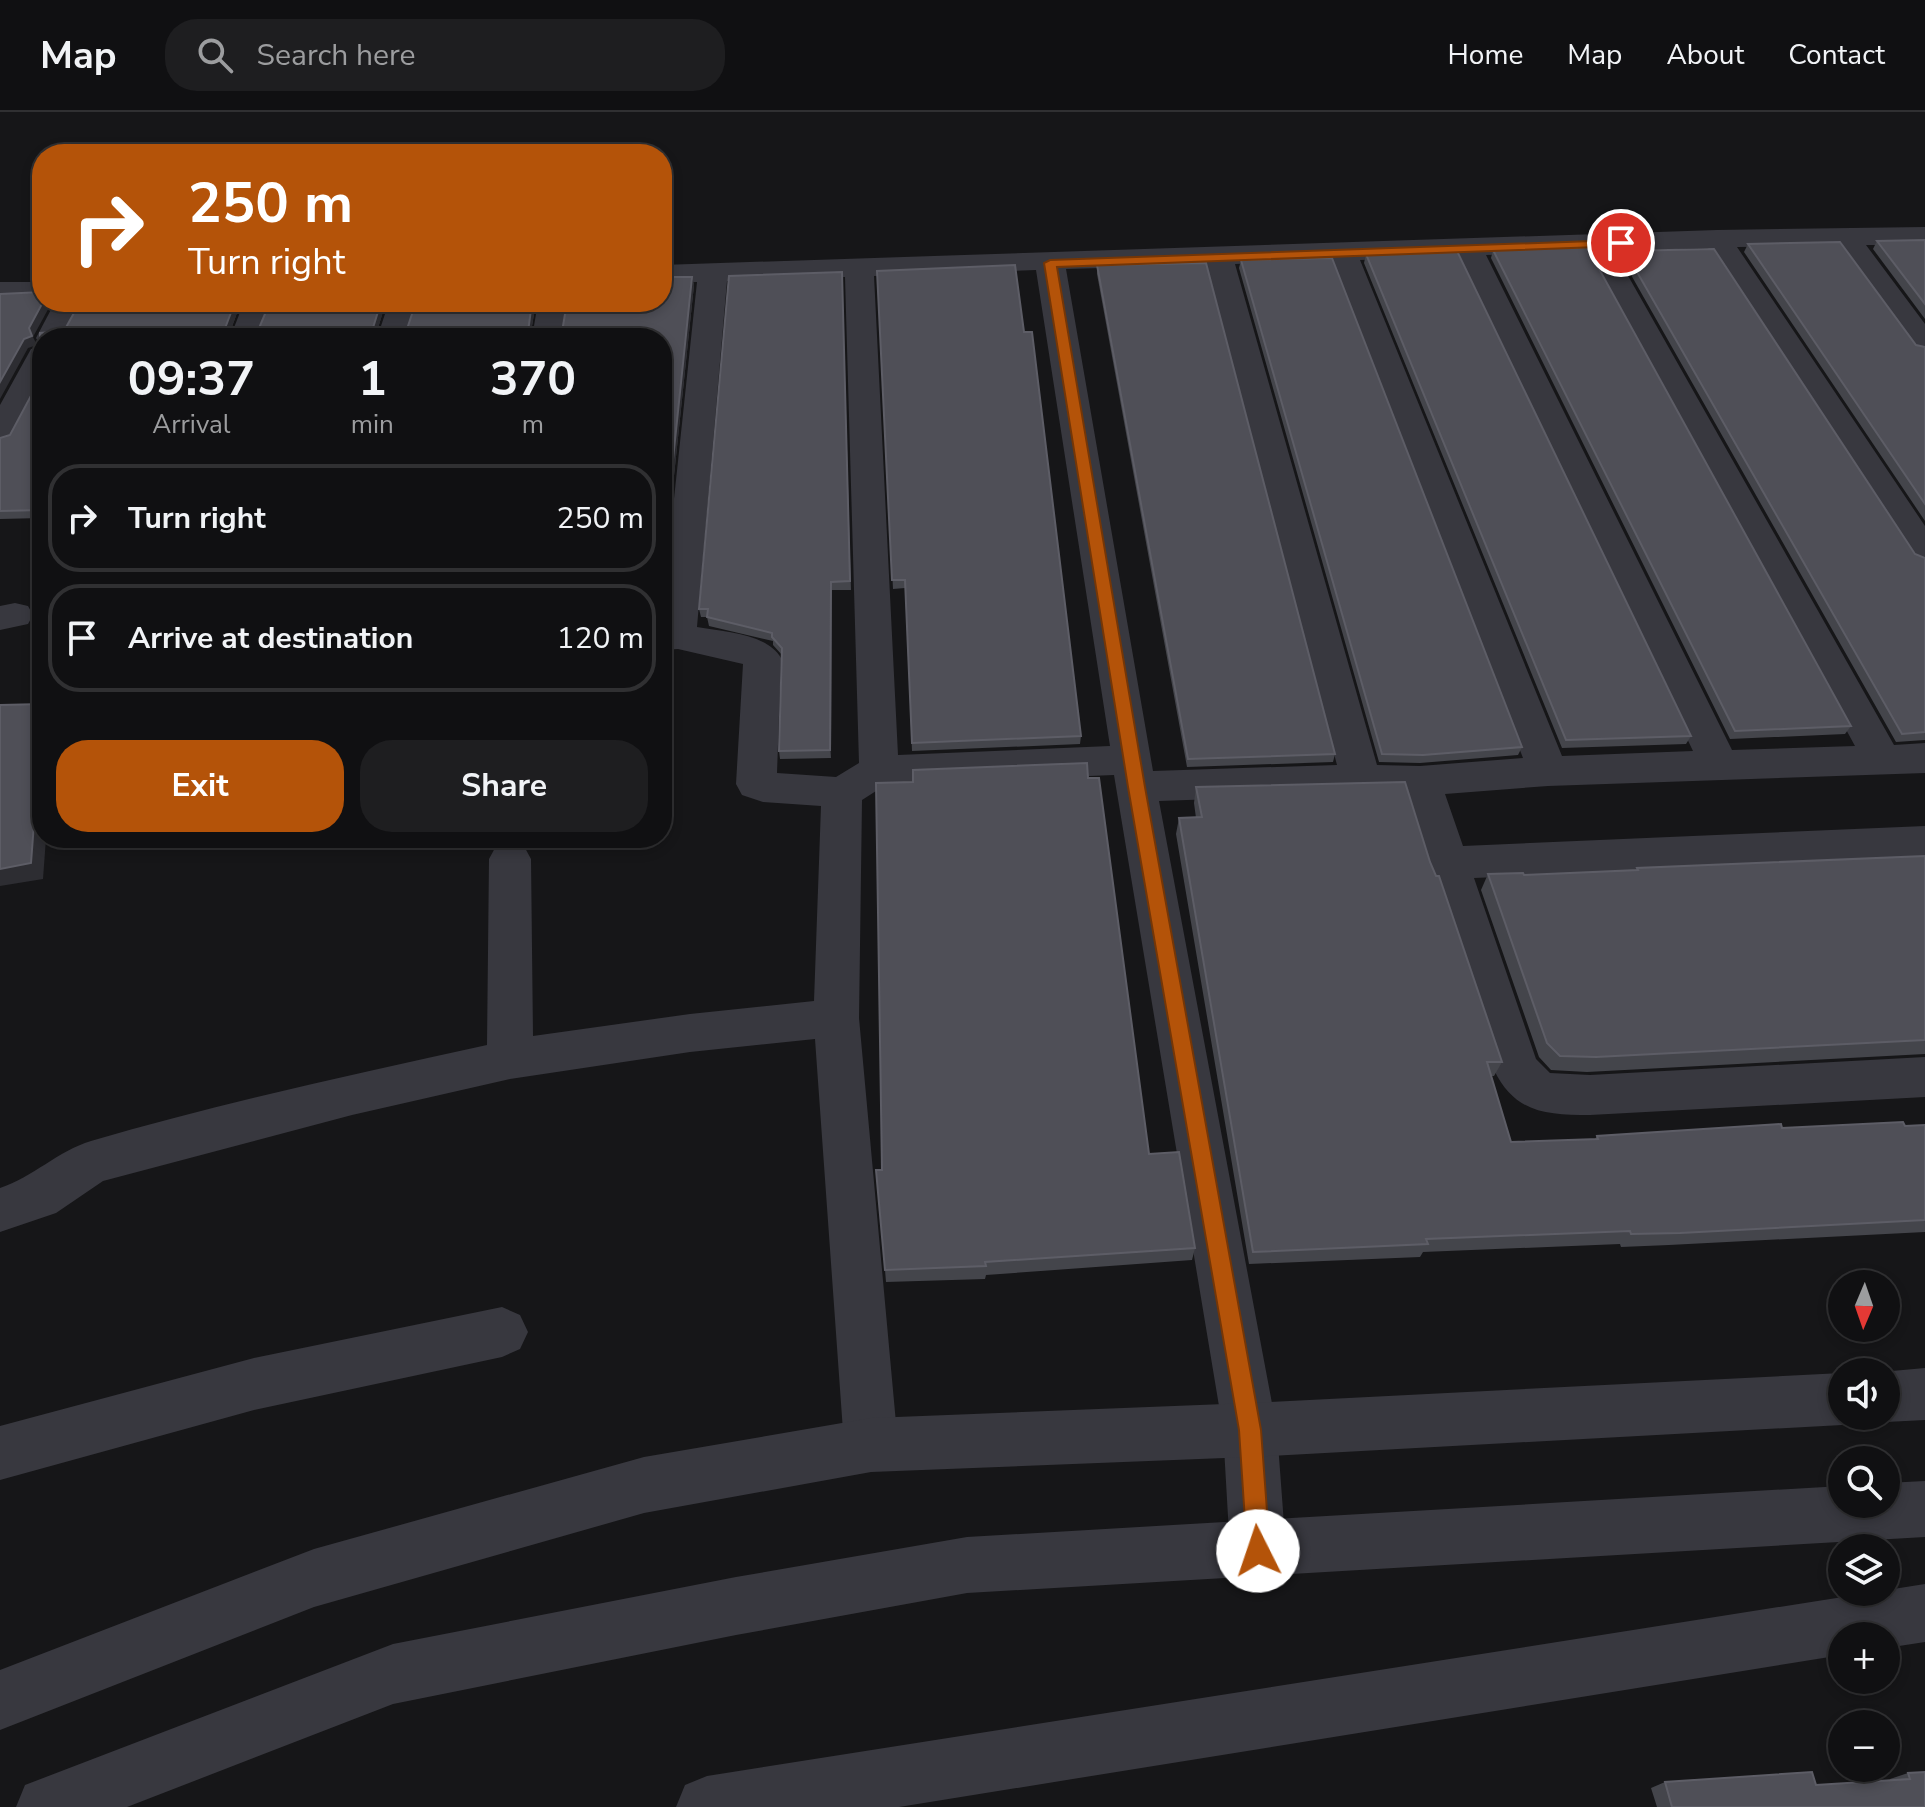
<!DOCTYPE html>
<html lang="en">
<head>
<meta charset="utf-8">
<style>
  body { margin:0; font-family:"Nunito Sans",sans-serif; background:#1e1e20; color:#f1f3f6; height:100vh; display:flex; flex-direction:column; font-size:30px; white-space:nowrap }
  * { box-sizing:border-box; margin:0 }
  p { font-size:26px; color:#9c9d9f }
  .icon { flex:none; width:44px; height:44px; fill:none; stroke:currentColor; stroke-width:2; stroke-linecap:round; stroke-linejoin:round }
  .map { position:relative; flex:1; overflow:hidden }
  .details { position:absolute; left:32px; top:216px; width:640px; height:520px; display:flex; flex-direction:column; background:#101012; border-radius:32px; box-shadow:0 4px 12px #0003,0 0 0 2px #303032 }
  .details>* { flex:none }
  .guide { position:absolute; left:32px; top:32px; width:640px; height:168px; border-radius:32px; box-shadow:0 4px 12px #0003,0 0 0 2px #303032; background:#b45309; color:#fff; overflow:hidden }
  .needle { width:52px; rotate:182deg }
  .fabs { position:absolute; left:1828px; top:1158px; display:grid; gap:16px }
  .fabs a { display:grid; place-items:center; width:72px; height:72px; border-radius:50%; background:#101012; box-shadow:0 4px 12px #0003,0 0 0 2px #303032; font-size:40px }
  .pin { position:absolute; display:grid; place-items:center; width:68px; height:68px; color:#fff; margin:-34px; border:4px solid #fff; border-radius:50%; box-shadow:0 2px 8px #0007 }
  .me { position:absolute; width:88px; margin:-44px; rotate:356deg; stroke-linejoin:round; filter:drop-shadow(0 0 6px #0008) }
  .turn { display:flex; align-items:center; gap:28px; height:168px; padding:0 24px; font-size:36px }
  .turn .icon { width:104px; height:104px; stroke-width:2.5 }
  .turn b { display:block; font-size:56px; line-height:68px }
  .eta { display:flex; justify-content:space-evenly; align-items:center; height:136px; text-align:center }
  .eta b { font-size:48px; font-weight:700; line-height:56px }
  .button { display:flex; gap:16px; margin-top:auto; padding:16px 24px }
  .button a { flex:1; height:92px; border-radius:32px; background:#b45309; color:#fff; font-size:32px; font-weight:700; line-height:92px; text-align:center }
  .button a+a { background:#1e1e20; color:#f1f3f6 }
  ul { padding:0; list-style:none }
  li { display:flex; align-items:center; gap:24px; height:108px; margin:0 16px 12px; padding:0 8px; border:4px solid #303032; border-radius:32px }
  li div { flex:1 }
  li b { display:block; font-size:30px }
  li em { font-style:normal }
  header { display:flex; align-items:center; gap:48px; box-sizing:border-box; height:112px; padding:0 40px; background:#101012; border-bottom:2px solid #303032 }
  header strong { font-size:38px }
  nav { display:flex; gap:44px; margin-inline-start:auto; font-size:28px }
  .search { width:560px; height:72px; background:#1e1e20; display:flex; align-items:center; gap:20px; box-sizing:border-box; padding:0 28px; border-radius:32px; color:#9c9d9f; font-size:30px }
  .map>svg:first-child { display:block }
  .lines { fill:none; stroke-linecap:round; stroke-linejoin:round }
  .minor { fill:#38383f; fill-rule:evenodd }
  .tertiary { fill:#38383f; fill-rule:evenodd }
  .wall { fill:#44454b }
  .shaded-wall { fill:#2d2d32 }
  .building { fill:#4f4f57; stroke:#5d5d66; stroke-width:2 }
  .route { fill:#b45309; stroke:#753606; stroke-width:2 }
</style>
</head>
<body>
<header>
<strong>Map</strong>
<div class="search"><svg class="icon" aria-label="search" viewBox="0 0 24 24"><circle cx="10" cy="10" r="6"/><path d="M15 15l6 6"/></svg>Search here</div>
<nav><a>Home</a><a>Map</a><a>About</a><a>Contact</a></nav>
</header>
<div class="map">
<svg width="1925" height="1695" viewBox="0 0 1925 1695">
  <rect width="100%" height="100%" fill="#161618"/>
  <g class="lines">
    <!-- minor -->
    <path class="minor" d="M 1925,115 L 1925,133 L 1866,133 L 1925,212 L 1925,242 L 1914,240 L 1837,134 L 1737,135 L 1925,414 L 1925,453 L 1912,449 L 1708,136 L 1614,139 L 1894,633 L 1925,631 L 1925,661 L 1548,674 L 1445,682 L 1463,734 L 1925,714 L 1925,746 L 1474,766 L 1536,947 L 1550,961 L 1590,963 L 1925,945 L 1925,985 L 1590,1003 C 1546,1003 1515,1001 1494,958 L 1405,683 L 1361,682 L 1159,689 L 1277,1318 L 1286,1439 L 1278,1459 L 1258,1467 L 1238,1459 L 1230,1439 L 1223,1318 L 1114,663 L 887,672 L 862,688 L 859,906 L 898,1333 L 890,1352 L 871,1360 L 852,1352 L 844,1333 L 815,927 L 690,940 L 510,967 L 352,1003 L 103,1069 L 56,1101 L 0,1120 L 0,1076 C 33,1065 58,1039 91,1029 C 221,991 355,962 487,933 L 489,747 L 495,736 L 510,731 L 525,736 L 531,747 L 533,924 L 690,902 L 814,889 L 821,694 L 763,690 L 742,683 L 736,672 L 743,552 L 678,537 L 662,538 L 662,500 L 697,170 L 662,171 L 662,153 L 1717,118 ZM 1586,140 L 1855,634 L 1732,638 L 1486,143 ZM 1457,144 L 1693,639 L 1562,644 L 1360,148 ZM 1331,149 L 1523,646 L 1420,654 L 1377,653 L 1235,152 ZM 1206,153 L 1337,653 L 1153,659 L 1066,157 ZM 1036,158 L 1110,634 L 898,643 L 874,164 ZM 845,165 L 859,651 L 836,665 L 777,661 L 781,546 C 766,521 724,520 697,515 L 727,169 Z
      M 0,170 L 42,170 L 42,188 L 0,188 Z
      M 55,190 L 85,190 L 66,226 L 42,226 L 40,233 L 36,226 Z
      M 244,190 L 274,190 L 260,226 L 230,226 Z
      M 389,190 L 419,190 L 407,226 L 377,226 Z
      M 538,190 L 568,190 L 562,226 L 532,226 Z
      M 42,235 L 42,274 L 12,330 L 0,333 L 0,293 L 31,237 Z
      M 15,491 L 28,494 L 33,503 L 28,512 L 0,518 L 0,494 Z
      M 502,1195 L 520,1203 L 528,1220 L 520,1237 L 502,1245 L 254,1298 L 0,1368 L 0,1314 L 254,1246 Z
      M 1925,1472 L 1925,1530 L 1886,1536 L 1886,1524 L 1842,1524 L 1842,1543 L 899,1695 L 676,1695 L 685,1673 L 707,1664 Z"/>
    <!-- tertiary -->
    <path class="tertiary" d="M 1925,1256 L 1925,1308 L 1886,1310 L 1871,1304 L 1886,1304 L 1886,1260 L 1881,1260 Z
      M 1842,1261 L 1842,1304 L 1861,1304 L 1842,1313 L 1250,1345 L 871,1360 L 644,1401 L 314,1495 L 0,1618 L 0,1558 L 314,1437 L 644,1345 L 871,1306 L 1250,1291 Z
      M 1925,1369 L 1925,1425 L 967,1481 L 736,1523 L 393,1592 L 127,1695 L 16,1695 L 25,1673 L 393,1532 L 736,1465 L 967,1425 L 1842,1374 L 1842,1392 L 1886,1392 L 1886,1371 Z"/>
  </g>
  <!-- wall -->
  <path class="wall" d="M 1925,128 L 1925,207 L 1873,137 L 1877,129 Z
    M 1748,132 L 1916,233 L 1925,235 L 1925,409 L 1744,140 Z
    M 1493,138 L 1851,614 L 1845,622 L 1730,627 L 1491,146 Z
    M 1625,139 L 1915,442 L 1925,446 L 1925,628 L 1896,630 L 1622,147 Z
    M 1366,142 L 1691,624 L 1686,632 L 1562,636 L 1364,151 Z
    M 1241,148 L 1522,635 L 1518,643 L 1420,651 L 1379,650 L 1239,156 Z
    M 1097,153 L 1335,642 L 1333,650 L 1187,655 L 1097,162 Z
    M 877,159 L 1081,624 L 1080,632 L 912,639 L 905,476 L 893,477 Z
    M 842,160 L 851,478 L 832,478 L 831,646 L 780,647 L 779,639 L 782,543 L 773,533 L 773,529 L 709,514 L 707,505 L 701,505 L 699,497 Z
    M 662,165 L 692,165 L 694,173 L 662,478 L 662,226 L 42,226 L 42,406 L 0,407 L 0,326 L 10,323 L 40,267 L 40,221 L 64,219 L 80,190 L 241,190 L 230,220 L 257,221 L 270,190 L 386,190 L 377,219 L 406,220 L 416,190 L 536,190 L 531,220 L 562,220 L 567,190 L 662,190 Z
    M 1196,675 L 1430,750 L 1502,950 L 1494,964 L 1491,964 L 1511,1030 L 1595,1027 L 1597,1024 L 1782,1016 L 1925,1013 L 1925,1120 L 1669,1133 L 1621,1135 L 1620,1132 L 1423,1140 L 1420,1145 L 1249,1152 L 1176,722 L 1179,706 L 1196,706 L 1194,691 Z
    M 1925,744 L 1925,942 L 1587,960 L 1551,958 L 1539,945 L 1481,778 L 1488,762 L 1524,763 L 1635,758 L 1637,756 Z
    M 1149,1042 L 1195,1136 L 1192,1148 L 986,1163 L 985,1167 L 886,1170 L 885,1158 Z
    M 1908,1661 L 1925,1695 L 1657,1695 L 1651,1676 L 1665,1670 L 1816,1673 L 1890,1668 L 1890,1667 Z"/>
  <!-- shaded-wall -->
  <path class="shaded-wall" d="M 692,165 L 694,173 L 662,478 L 662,453 Z
    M 43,190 L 52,190 L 33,225 L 37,233 L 28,236 L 0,287 L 0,270 Z
    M 235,190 L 241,190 L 228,226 L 224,219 Z
    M 381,190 L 386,190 L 375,226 L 372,219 Z
    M 532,190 L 536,190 L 530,226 L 528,220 Z
    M 831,470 L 832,478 L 831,646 L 830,638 Z
    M 40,631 L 42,633 L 42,726 L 46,726 L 43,767 L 0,774 L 0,757 Z"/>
  <!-- building -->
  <path class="building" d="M 1925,128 L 1925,192 L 1877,129 Z
    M 1840,130 L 1916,233 L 1925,235 L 1925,392 L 1748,132 Z
    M 1587,135 L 1851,614 L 1735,619 L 1493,138 Z
    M 1714,137 L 1915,442 L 1925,446 L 1925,620 L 1902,622 L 1625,139 Z
    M 1457,139 L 1691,624 L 1566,628 L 1366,142 Z
    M 1332,146 L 1522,635 L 1423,643 L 1382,642 L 1241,148 Z
    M 1206,151 L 1335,642 L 1188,647 L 1097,153 Z
    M 1015,153 L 1024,220 L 1032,220 L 1081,624 L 912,631 L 905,468 L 892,468 L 877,159 Z
    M 842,160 L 850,469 L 831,470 L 830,638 L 779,639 L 782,536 L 772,525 L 772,521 L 707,505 L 708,497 L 699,497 L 729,164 Z
    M 662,165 L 692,165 L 662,453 L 662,226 L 42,226 L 42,398 L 0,399 L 0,326 L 10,323 L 40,267 L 40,221 L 64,219 L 80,190 L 235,190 L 224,219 L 257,221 L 270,190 L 381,190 L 372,219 L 406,220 L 416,190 L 532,190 L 528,220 L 562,220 L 567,190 L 662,190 Z
    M 42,180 L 42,190 L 43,190 L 29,216 L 32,224 L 24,227 L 0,270 L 0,182 Z
    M 42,592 L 42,631 L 40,631 L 31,751 L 0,757 L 0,593 Z
    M 1087,651 L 1088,666 L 1099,666 L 1149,1042 L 1179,1040 L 1195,1136 L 985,1150 L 986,1154 L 885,1158 L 876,1058 L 882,1058 L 876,671 L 913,670 L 913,658 Z
    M 1405,670 L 1430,750 L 1436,764 L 1439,764 L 1502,950 L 1487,950 L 1511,1030 L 1598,1027 L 1597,1024 L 1781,1012 L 1782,1016 L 1903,1010 L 1905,1014 L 1925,1013 L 1925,1108 L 1680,1121 L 1631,1122 L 1630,1119 L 1426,1127 L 1428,1132 L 1253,1140 L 1179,706 L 1202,705 L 1196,675 Z
    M 1925,744 L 1925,928 L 1596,945 L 1560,944 L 1547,931 L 1488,762 L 1523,761 L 1524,763 L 1638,758 L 1637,756 Z
    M 1812,1660 L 1816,1673 L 1910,1667 L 1908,1661 L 1925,1660 L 1925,1695 L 1672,1695 L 1665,1670 Z"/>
  <!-- route -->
  <path class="route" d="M 1621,128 L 1627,131 L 1625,134 L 1057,155 L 1145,675 L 1261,1318 L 1270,1439 L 1266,1447 L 1258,1450 L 1250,1447 L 1247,1439 L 1239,1318 L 1128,675 L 1044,151 L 1050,148 Z"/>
</svg>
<div class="fabs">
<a><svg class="needle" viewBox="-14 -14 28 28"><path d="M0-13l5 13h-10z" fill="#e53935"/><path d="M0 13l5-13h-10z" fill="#9c9d9f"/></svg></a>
<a><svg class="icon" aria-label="sound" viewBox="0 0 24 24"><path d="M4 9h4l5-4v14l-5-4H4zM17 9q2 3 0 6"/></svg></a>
<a><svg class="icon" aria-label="search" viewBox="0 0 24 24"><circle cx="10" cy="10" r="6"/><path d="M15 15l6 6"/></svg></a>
<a><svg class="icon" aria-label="layers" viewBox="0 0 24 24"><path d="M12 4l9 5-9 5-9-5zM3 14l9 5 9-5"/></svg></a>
<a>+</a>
<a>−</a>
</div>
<div class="pin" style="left:1621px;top:131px;background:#d93025"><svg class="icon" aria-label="arrive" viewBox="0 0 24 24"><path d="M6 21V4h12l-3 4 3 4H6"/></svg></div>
<svg class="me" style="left:1258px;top:1439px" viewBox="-20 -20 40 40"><circle r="19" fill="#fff"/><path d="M0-13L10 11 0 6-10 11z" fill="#b45309"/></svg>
<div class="guide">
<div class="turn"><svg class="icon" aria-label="right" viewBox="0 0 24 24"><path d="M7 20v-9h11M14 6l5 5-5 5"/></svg><div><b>250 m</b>Turn right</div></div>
</div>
<section class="details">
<div class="eta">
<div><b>09:37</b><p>Arrival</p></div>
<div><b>1</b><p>min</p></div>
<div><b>370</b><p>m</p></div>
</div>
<ul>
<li><svg class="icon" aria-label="right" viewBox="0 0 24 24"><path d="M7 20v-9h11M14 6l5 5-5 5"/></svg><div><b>Turn right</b></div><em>250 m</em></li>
<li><svg class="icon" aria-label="arrive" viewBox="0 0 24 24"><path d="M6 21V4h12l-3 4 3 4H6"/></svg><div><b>Arrive at destination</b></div><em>120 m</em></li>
</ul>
<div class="button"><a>Exit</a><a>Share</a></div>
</section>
</div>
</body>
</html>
